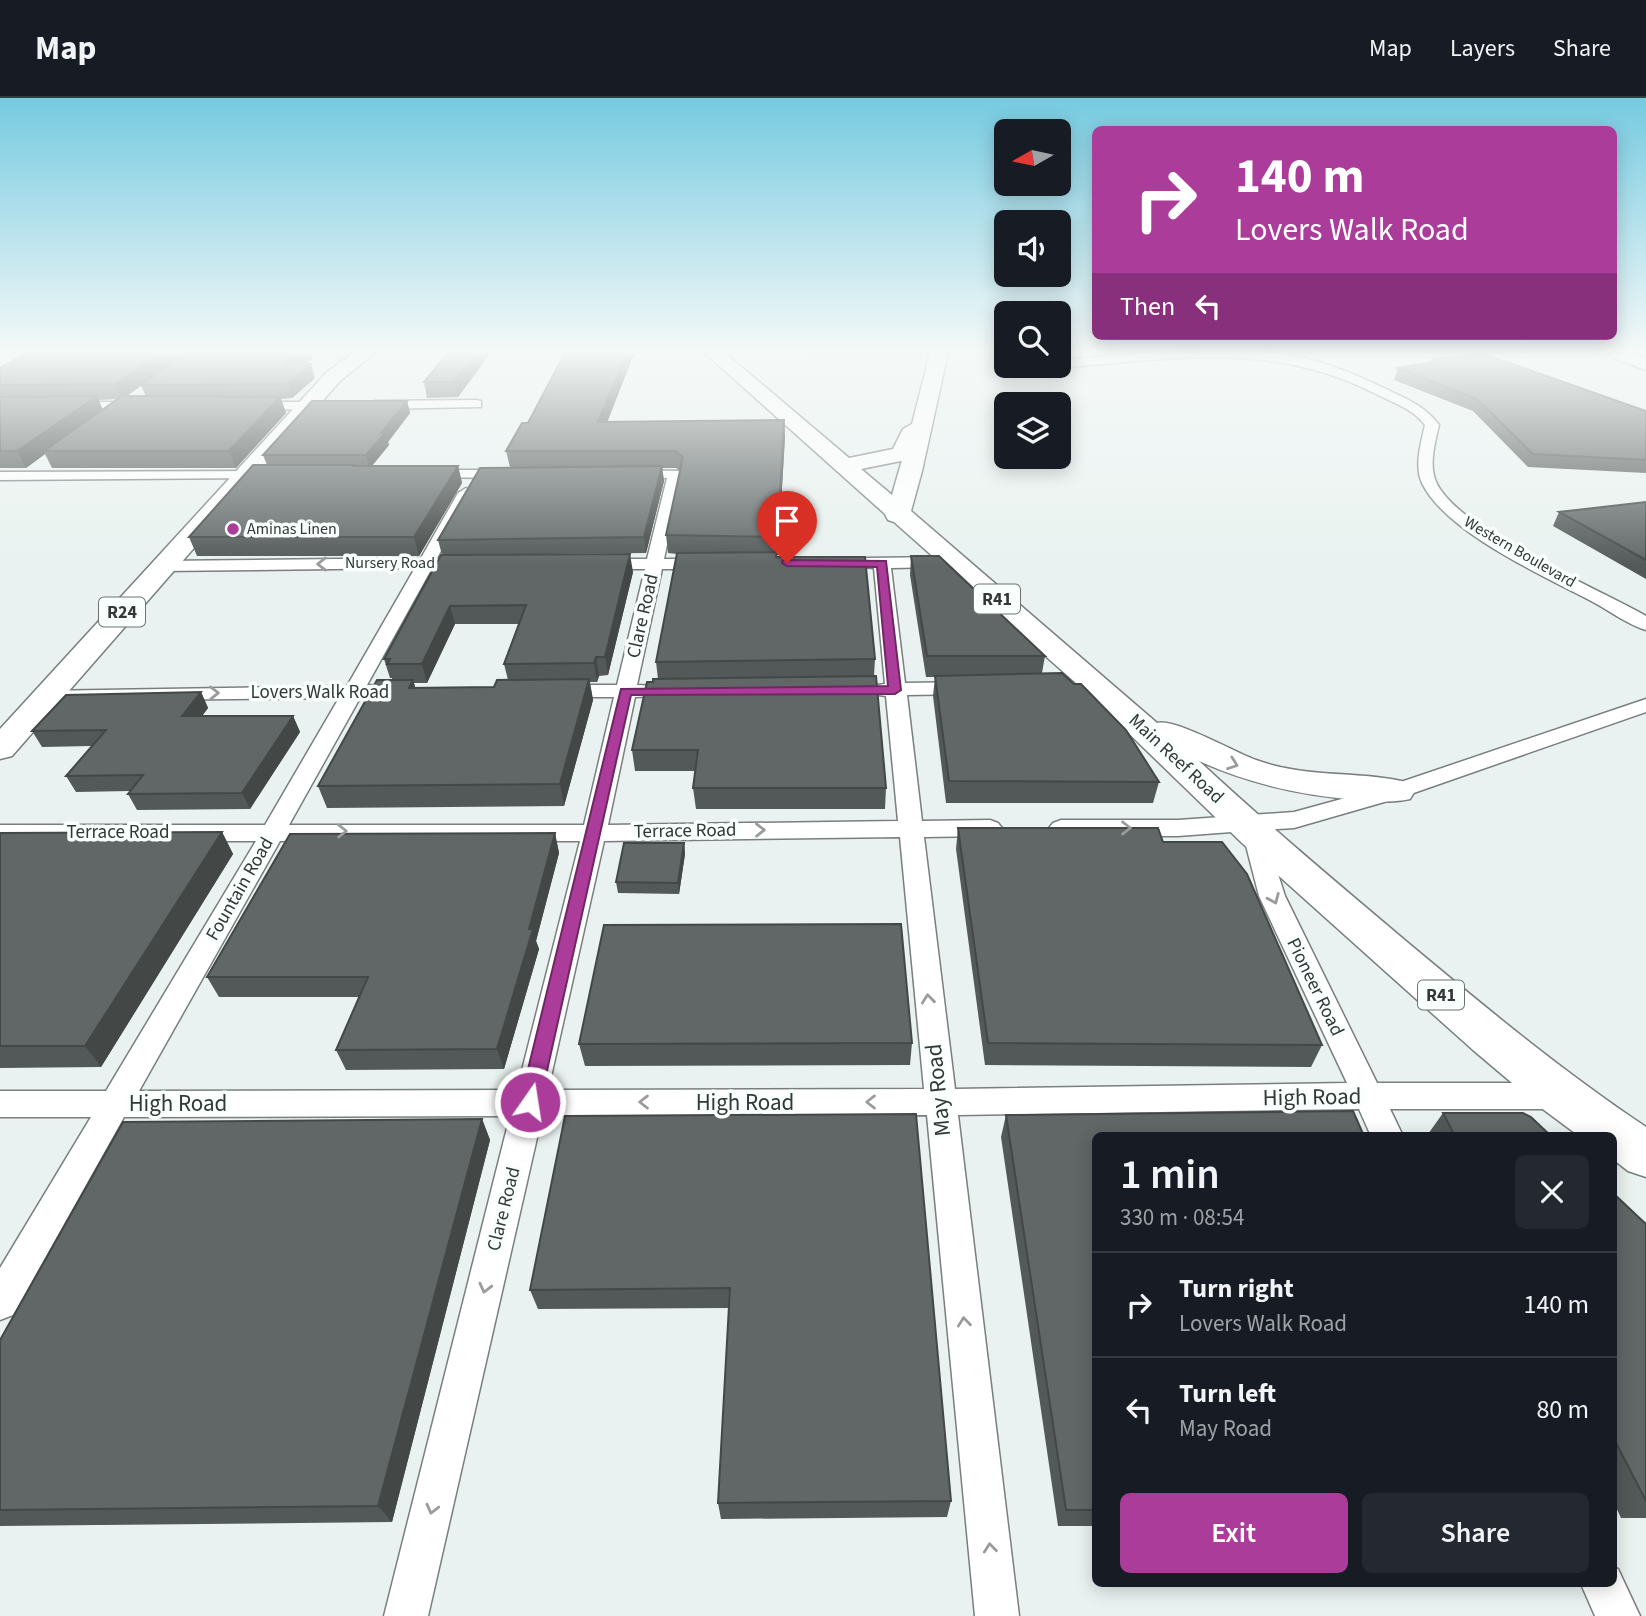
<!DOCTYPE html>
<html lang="en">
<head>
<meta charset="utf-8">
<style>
  body { margin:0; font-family:"Source Sans 3",sans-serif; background:#242831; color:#f1f3f6; height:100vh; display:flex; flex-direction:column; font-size:26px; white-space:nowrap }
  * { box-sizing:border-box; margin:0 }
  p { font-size:23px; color:#9ea1a6 }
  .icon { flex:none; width:38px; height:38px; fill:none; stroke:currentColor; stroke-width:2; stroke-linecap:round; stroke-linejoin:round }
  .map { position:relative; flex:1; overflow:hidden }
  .panel { position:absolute; left:1092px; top:1034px; width:525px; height:455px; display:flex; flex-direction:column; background:#171b24; border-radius:10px; box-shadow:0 4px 18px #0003 }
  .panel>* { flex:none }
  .hud { position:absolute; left:1092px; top:28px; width:525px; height:214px; border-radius:10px; box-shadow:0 4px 18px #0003; background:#ab3c9a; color:#fff; overflow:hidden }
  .needle { width:46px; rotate:261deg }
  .tools { position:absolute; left:994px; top:21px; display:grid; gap:14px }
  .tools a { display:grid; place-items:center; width:77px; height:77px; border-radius:10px; background:#171b24; box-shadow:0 4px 18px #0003; font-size:35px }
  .pin { position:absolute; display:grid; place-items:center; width:60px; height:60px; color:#fff; margin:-72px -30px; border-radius:50% 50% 50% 0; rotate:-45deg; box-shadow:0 0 7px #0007 }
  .pin .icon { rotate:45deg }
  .me { position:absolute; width:77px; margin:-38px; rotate:13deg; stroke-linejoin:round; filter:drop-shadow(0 0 5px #0008) }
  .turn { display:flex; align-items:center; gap:24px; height:147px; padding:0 28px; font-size:32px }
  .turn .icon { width:91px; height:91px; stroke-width:2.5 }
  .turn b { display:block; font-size:49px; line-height:60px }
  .then { display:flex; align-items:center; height:66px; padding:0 28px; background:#0003; gap:14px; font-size:26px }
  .round { display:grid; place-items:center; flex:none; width:74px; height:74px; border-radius:10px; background:#242831 }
  .overview { display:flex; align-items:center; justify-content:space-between; height:119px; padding:0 28px }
  h1 { font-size:42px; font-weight:600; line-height:52px }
  .button { display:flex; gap:14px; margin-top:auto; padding:14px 28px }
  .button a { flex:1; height:80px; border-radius:10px; background:#ab3c9a; color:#fff; font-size:28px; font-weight:600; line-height:80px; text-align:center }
  .button a+a { background:#242831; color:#f1f3f6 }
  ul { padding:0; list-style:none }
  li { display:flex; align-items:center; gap:21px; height:105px; padding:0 28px; border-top:2px solid #363941 }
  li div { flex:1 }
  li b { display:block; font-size:26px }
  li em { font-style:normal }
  header { display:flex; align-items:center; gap:42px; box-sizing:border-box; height:98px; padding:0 35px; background:#171b24; border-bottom:2px solid #363941 }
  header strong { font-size:33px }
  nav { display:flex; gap:38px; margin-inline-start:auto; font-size:24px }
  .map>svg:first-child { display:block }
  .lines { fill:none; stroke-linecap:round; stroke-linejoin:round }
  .stream { fill:#68ead5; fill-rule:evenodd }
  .minor-casing { stroke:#787f7e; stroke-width:3 }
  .primary-casing { stroke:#787f7e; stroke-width:3 }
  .motorway-casing { stroke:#787f7e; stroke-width:3 }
  .minor { fill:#fff; fill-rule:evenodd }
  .primary { fill:#fff; fill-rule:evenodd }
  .motorway { fill:#fff; fill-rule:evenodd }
  .wall { fill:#535958; fill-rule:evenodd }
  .shaded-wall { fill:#434847 }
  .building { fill:#606766; stroke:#434847; stroke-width:2 }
  .oneway { stroke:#9a9b9b }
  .route { fill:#ab3c9a; stroke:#6f2764; stroke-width:2 }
  .poi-dot { fill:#ab3c9a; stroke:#f8fffd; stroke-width:2.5 }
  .labels { text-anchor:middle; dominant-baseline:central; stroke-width:7; stroke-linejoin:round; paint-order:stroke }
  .far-poi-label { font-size:16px; fill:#343737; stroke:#f8fffd; text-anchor:start }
  .far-street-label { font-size:16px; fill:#343737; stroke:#f8fffd }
  .shield { fill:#f8fffd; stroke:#6f7372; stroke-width:2 }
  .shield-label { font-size:18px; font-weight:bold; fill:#343737 }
  .street-label { font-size:19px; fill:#343737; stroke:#f8fffd }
  .near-street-label { font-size:23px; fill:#343737; stroke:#f8fffd }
</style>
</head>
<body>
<header>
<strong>Map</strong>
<nav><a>Map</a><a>Layers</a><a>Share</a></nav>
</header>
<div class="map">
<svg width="1646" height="1518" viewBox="0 0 1646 1518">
  <rect width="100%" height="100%" fill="#e9f2f0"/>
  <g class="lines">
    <!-- stream -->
    <path class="stream" d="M 754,255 L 921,256 L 923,257 L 921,258 L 756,256 Z"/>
    <defs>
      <path id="minor" d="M 1150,255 C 1191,255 1234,251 1274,255 C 1314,259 1351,274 1386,291 C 1407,301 1425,308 1439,327 C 1435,345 1428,368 1437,386 C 1461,433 1597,490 1646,518 L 1646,532 C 1628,527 1610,513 1593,504 C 1546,479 1446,435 1422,385 C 1414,368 1421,345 1425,327 C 1413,311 1394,305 1376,296 C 1271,242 1172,261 1059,270 L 1054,268 L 1059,268 L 1059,262 Z
        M 1015,268 L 1040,268 C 1035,273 1023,273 1016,272 Z
        M 476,302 L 481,303 L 481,309 L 375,311 L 369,307 L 375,303 Z
        M 0,304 L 139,304 L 145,308 L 139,312 L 0,312 Z
        M 249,304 L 328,304 L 334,308 L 328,312 L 244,311 L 244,305 Z
        M 428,372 L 507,372 L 514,376 L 507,380 L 423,379 L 421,376 Z
        M 631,372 L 680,373 L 682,376 L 664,461 L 708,461 L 716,466 L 708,471 L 662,471 L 637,587 L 684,589 L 687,593 L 684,597 L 635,599 L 608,727 L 898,723 L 886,598 L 871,596 L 868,592 L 871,588 L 885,586 L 874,470 L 861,469 L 859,465 L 867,460 L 943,459 L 951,464 L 943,469 L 891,470 L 905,585 L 968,584 L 975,586 L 978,590 L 975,594 L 968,596 L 907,597 L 922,723 L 990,722 L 998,725 L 1002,730 L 998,735 L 990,738 L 924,739 L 955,991 L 1347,985 L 1259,798 L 1243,736 L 1245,733 L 1178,738 L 1061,738 L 1053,735 L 1049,730 L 1053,725 L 1061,722 L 1178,722 L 1294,714 L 1389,688 L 1646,601 L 1646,614 L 1405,698 L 1294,730 L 1264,732 L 1285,798 L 1377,985 L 1560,985 L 1571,989 L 1575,998 L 1571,1007 L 1560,1011 L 1390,1011 L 1403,1038 L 1371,1038 L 1359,1011 L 958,1017 L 1019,1518 L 975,1518 L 927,1017 L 542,1018 L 428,1518 L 384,1518 L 510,1018 L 124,1019 L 13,1217 L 0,1222 L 0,1170 L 91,1019 L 0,1019 L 0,993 L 106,993 L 256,743 L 0,743 L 0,727 L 265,727 L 339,600 L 48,603 L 41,601 L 38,597 L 41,593 L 347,588 L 415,470 L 162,473 L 154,468 L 162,463 L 421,460 L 458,395 L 466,390 L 474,395 L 437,460 L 443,465 L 441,469 L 432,470 L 367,587 L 411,589 L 414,593 L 411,597 L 360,600 L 289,727 L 584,727 L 614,599 L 560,599 L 553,597 L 550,593 L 553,589 L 560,587 L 617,587 L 645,471 L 598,471 L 590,466 L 598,461 L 647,461 L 667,380 L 626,379 L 624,376 ZM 900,739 L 924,991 L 548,992 L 604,743 ZM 280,743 L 580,743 L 517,992 L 139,993 Z
        M 265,373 L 272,377 L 270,380 L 0,382 L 0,374 Z
        M 1614,1469 L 1618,1471 L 1640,1518 L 1595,1518 L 1581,1486 L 1614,1486 Z"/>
      <path id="primary" d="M 353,255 L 374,255 L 340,283 L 12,658 L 0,661 L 0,631 L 326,275 Z
        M 705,255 L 725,255 L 849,360 L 893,351 L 903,331 L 912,326 L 930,255 L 948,255 L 922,373 L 911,413 L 1157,625 C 1175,620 1234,654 1256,662 C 1308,681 1359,672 1410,685 L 1415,693 L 1410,701 C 1393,705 1378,703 1361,702 C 1304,698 1252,687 1199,663 C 1267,726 1337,785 1407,844 C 1485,909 1562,973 1646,1029 L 1646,1079 L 1628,1073 L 1614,1062 L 1614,1038 L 1579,1038 L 1544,1012 L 1473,952 L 1242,745 L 1085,593 L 894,424 L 888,422 L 885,416 ZM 902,362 L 892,397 L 861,371 L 901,363 Z"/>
      <path id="motorway" d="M 1608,255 L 1634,255 L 1646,260 L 1646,272 L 1611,259 Z"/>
    </defs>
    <!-- minor casing -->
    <use href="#minor" class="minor-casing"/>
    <!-- primary casing -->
    <use href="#primary" class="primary-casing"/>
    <!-- motorway casing -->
    <use href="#motorway" class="motorway-casing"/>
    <!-- minor -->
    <use href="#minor" class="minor"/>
    <!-- primary -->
    <use href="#primary" class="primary"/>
    <!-- motorway -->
    <use href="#motorway" class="motorway"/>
  </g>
  <!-- wall -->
  <path class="wall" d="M 27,255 L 311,255 L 313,260 L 305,266 L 315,280 L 292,300 L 281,301 L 286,315 L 236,370 L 52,370 L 45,356 L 26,370 L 0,370 L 0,270 ZM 141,288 L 146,298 L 127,298 ZM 117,301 L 103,312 L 98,302 Z
    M 565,255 L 634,255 L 607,324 L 784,322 L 785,339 L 778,457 L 777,457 L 777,459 L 875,561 L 874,578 L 886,690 L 885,711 L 696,711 L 693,690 L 696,673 L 635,673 L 632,652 L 653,584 L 658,581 L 656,564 L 677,456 L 668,455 L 666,437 L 680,373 L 676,370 L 662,370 L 664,383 L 646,455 L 552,456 L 633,474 L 608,577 L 599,578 L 597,584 L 590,584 L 593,602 L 564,708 L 327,710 L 318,688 L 392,582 L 392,580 L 390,580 L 384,561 L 442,457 L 438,442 L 510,369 L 506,353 L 528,325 ZM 455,526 L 519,526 L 504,566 L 508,582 L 494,589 L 415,590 L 414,585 L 427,585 Z
    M 490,256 L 458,299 L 427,300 L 424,284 Z
    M 1434,261 L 1646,313 L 1646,375 L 1528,369 L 1473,313 L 1394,282 L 1398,270 L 1433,264 Z
    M 407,303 L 410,315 L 388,344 L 389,347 L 372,368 L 458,368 L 462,385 L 419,458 L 197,458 L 189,439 L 267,367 L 263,357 Z
    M 1646,404 L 1646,481 L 1553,428 L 1559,414 Z
    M 911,458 L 1045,558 L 1042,575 L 1159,684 L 1153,705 L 946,705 L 933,598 L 935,579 L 926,579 L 910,477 Z
    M 201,594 L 208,610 L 202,618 L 293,618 L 300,634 L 250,711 L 137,712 L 128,696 L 130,693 L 76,694 L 66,678 L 92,648 L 42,649 L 32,633 Z
    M 958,730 L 1163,744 L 1322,947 L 1311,969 L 985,967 L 956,751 Z
    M 222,734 L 233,756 L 101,969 L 0,970 L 0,735 Z
    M 555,735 L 559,755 L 536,843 L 539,851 L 504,971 L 346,972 L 336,952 L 359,899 L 219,899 L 207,879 Z
    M 684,745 L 685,756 L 679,796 L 618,795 L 616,784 Z
    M 912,945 L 910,967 L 585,968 L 579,946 Z
    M 1443,1015 L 1551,1038 L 1429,1038 L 1428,1036 Z
    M 1006,1017 L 1096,1038 L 1096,1428 L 1058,1428 L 1001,1039 Z
    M 565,1018 L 951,1403 L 947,1419 L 721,1421 L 718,1405 L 729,1210 L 538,1211 L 530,1192 Z
    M 482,1021 L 490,1042 L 392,1424 L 0,1428 L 0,1242 Z
    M 1614,1096 L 1646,1126 L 1646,1420 L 1621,1420 L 1614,1405 Z"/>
  <!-- shaded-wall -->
  <path class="shaded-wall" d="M 160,255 L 186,255 L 122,301 L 115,286 Z
    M 298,255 L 311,255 L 313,260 L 290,279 L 285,266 Z
    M 476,255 L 490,256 L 458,299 L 454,284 Z
    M 627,255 L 634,255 L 634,256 L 601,340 L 598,324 Z
    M 311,266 L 315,280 L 292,300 L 288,286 Z
    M 97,298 L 104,314 L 44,353 L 45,356 L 26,370 L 17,353 Z
    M 280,299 L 286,315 L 236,370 L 229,353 Z
    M 407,303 L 410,315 L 388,344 L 389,347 L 370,370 L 366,357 L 381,335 Z
    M 784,322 L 785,339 L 778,457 L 778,439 Z
    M 458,368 L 462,385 L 419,458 L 414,439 Z
    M 662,368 L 664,383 L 646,455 L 644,439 Z
    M 630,456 L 633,474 L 608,577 L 605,559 Z
    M 450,508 L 455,526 L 427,585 L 422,566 Z
    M 596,559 L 599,578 L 597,584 L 594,565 Z
    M 589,581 L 593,602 L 564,708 L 560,686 Z
    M 413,582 L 419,602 L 409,590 Z
    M 201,594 L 208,610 L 190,634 L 182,618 Z
    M 293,618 L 300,634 L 250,711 L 242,695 Z
    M 222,734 L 233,756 L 101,969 L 85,948 Z
    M 555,735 L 559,755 L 536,843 L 539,851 L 504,971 L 497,951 Z
    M 684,745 L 685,756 L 679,796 L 678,785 Z
    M 482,1021 L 490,1042 L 392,1424 L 378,1408 Z"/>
  <!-- building -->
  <path class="building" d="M 27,255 L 160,255 L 115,286 L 0,287 L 0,270 Z
    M 186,255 L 298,255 L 285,266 L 311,266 L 288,286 L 141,287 Z
    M 448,255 L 476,255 L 454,284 L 424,284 Z
    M 565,255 L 627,255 L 598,324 L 784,322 L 778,439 L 666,437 L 683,359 L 675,353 L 506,353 L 522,325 L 528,325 Z
    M 1481,255 L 1646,313 L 1646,362 L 1533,356 L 1477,301 L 1398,270 L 1439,263 L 1434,261 Z
    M 97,298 L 17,353 L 0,353 L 0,299 Z
    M 122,298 L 280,299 L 229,353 L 44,353 Z
    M 312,303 L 407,303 L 381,335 L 385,335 L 366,357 L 263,357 Z
    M 253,367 L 354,367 L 352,368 L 458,368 L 414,439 L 189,439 Z
    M 662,368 L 644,439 L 438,442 L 480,370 Z
    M 1646,404 L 1646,462 L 1559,414 Z
    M 777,454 L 776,459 L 865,459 L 875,561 L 656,564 L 677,455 Z
    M 630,456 L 605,559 L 596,559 L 594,565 L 504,566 L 526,507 L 450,508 L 422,566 L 387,566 L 390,561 L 384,561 L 441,457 Z
    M 911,458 L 939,458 L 1045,558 L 927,558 Z
    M 1062,575 L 1074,586 L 1081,586 L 1126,632 L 1159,684 L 949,683 L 935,578 Z
    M 876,578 L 886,690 L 693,690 L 698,652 L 632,652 L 647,584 L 653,584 L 653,581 Z
    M 589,581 L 560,686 L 318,688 L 377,582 L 413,582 L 409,590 L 494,589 L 497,582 Z
    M 201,594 L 182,618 L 293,618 L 242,695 L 128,696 L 143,677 L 66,678 L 106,632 L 32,633 L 66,597 Z
    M 958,730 L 1158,730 L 1163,744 L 1222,744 L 1247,776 L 1322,947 L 988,945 Z
    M 222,734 L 85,948 L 0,948 L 0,735 Z
    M 555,735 L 529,831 L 533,831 L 497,951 L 336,952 L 368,879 L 207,879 L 290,736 Z
    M 624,745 L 684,745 L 678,785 L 616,784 Z
    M 901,826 L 912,945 L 579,946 L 604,827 Z
    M 1353,1013 L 1364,1038 L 1096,1038 L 1096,1412 L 1066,1412 L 1006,1017 Z
    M 1443,1015 L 1523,1015 L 1531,1019 L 1551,1038 L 1455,1038 Z
    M 916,1016 L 951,1403 L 718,1405 L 730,1190 L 530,1192 L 565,1018 Z
    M 482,1021 L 378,1408 L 0,1412 L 0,1242 L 123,1024 Z
    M 1614,1096 L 1646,1126 L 1646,1403 L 1614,1341 Z"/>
  <!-- one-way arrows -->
  <defs><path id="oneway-chevron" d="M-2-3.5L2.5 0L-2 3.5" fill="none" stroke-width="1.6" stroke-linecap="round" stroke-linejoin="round" transform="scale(1.75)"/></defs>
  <g class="oneway">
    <use href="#oneway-chevron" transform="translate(322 466) rotate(179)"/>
    <use href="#oneway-chevron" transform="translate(214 595) rotate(-1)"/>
    <use href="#oneway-chevron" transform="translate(1233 666) rotate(20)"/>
    <use href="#oneway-chevron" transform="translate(1126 730)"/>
    <use href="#oneway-chevron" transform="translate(760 732) rotate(-1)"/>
    <use href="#oneway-chevron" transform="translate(342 733)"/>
    <use href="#oneway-chevron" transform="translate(1274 801) rotate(67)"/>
    <use href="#oneway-chevron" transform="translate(928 901) rotate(-96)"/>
    <use href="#oneway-chevron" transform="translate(644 1004) rotate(-180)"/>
    <use href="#oneway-chevron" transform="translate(871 1004) rotate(-180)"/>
    <use href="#oneway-chevron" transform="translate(485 1190) rotate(104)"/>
    <use href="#oneway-chevron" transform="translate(964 1224) rotate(-96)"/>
    <use href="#oneway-chevron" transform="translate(432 1411) rotate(104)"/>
    <use href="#oneway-chevron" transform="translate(990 1450) rotate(-96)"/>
  </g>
  <!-- sky -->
  <linearGradient id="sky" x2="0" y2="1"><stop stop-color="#75cae0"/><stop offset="0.54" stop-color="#f5f9f8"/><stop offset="1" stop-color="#f5f9f8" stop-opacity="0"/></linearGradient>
  <rect width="1646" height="468" fill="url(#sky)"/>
  <!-- route -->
  <path class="route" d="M 783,462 L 886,463 L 901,592 L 895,596 L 631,597 L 540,1004 L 537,1010 L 530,1013 L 523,1010 L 520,1004 L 621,591 L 888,588 L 877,469 L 787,468 L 782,465 Z"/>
  <!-- markers -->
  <circle class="poi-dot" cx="233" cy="431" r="7"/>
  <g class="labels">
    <!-- far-poi labels -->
    <g class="far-poi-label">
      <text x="247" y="431">Aminas Linen</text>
    </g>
    <!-- far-street labels -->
    <g class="far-street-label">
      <text transform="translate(1520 454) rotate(30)">Western Boulevard</text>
      <text x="390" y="465">Nursery Road</text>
    </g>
    <!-- shield labels -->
    <g class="shield">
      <rect x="974" y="486.5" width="46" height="29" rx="5"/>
      <rect x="99" y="499.5" width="46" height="29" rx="5"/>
      <rect x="1418" y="882.5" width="46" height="29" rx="5"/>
    </g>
    <g class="shield-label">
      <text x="997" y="501">R41</text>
      <text x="122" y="514">R24</text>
      <text x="1441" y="897">R41</text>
    </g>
    <!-- street labels -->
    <g class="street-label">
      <text transform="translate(643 518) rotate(-77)">Clare Road</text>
      <text x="320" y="594">Lovers Walk Road</text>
      <text transform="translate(1176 661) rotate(43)">Main Reef Road</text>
      <text transform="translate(685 733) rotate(-1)">Terrace Road</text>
      <text x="118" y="734">Terrace Road</text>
      <text transform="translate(240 791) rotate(-60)">Fountain Road</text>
      <text transform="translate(1315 889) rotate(64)">Pioneer Road</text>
      <text transform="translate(504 1111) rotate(-76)">Clare Road</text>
    </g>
    <!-- near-street labels -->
    <g class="near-street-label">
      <text transform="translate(938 992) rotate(-96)">May Road</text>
      <text transform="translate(1312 999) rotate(-1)">High Road</text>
      <text x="745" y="1004">High Road</text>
      <text x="178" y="1005">High Road</text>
    </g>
  </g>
</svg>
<div class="tools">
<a><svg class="needle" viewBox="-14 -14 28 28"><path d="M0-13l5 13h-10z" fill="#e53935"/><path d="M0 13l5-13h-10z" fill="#9ea1a6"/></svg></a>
<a><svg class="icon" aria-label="sound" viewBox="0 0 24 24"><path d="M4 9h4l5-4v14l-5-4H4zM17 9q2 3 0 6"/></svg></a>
<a><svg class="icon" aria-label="search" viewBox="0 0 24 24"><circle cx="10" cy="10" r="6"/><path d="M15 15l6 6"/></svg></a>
<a><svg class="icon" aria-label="layers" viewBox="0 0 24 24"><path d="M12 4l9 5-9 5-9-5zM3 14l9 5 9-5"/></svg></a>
</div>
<div class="pin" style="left:787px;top:465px;background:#d93025"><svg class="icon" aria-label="arrive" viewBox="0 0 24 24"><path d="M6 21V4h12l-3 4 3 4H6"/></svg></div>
<svg class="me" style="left:530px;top:1004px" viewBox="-20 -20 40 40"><circle r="17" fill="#ab3c9a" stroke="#fff" stroke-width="3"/><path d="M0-11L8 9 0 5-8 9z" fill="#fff"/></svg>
<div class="hud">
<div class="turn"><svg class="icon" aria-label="right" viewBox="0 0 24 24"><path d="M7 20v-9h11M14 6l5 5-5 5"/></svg><div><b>140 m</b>Lovers Walk Road</div></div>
<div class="then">Then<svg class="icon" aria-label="left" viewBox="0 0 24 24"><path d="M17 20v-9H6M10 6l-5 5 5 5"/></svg></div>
</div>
<section class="panel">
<div class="overview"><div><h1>1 min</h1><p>330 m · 08:54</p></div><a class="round"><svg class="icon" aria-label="close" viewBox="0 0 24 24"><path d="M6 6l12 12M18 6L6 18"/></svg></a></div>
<ul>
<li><svg class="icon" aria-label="right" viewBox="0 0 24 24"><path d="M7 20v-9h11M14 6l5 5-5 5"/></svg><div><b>Turn right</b><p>Lovers Walk Road</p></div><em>140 m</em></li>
<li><svg class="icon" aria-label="left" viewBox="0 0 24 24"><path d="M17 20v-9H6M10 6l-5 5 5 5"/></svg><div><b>Turn left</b><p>May Road</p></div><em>80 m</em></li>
</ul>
<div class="button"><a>Exit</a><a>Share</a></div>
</section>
</div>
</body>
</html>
